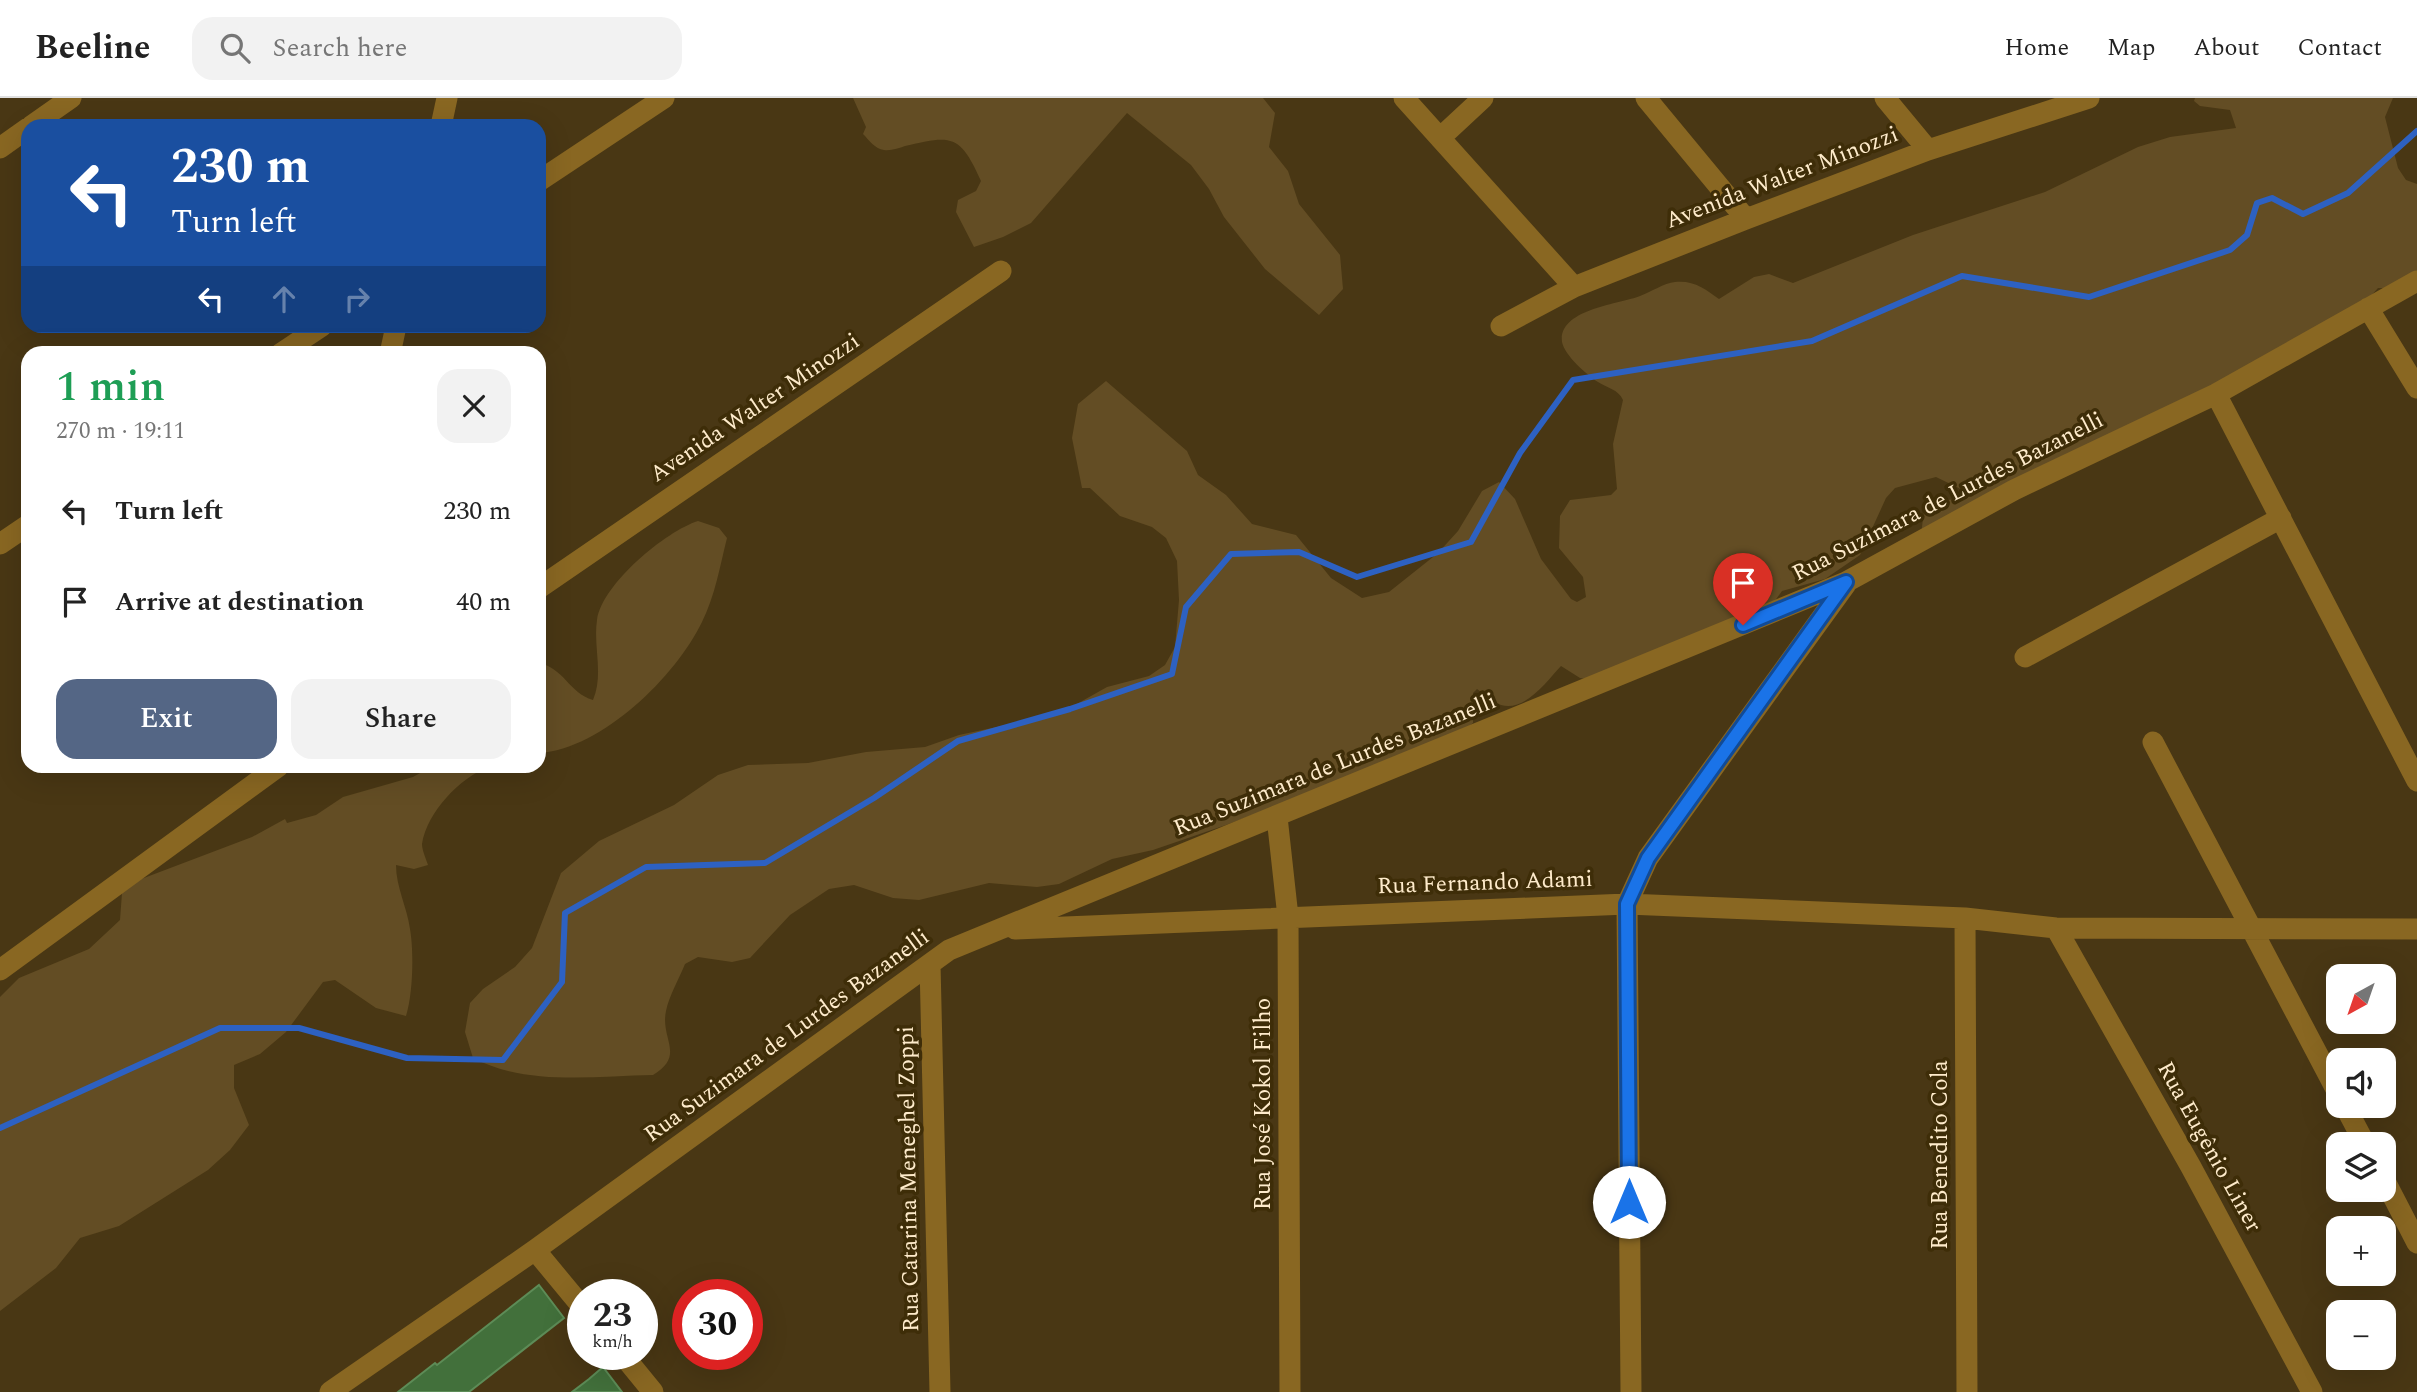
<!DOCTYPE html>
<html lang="en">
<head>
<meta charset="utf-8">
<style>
  body { margin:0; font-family:Spectral,serif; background:#f2f2f2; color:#222; height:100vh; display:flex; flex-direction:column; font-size:26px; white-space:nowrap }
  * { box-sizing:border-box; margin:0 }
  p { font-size:23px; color:#767676 }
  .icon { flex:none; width:38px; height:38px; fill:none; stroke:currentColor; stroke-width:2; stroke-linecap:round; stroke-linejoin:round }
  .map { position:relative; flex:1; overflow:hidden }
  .panel { position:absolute; left:21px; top:248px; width:525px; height:427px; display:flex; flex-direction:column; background:#fff; border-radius:21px; box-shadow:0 7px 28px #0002 }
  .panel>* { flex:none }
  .hud { position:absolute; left:21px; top:21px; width:525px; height:214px; border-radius:21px; box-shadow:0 7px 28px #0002; background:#1a4fa0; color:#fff; overflow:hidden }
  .needle { width:46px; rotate:220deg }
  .tools { position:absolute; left:2326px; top:866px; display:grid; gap:14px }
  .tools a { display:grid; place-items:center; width:70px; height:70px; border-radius:14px; background:#fff; box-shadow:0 7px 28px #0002; font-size:35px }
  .speed { position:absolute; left:567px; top:1181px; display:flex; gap:14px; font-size:35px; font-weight:700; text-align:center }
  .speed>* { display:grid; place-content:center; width:91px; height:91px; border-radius:50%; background:#fff; box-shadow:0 7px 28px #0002; line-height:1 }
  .speed small { font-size:18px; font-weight:400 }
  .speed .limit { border:10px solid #d22; background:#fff; color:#111 }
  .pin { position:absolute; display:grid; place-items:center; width:60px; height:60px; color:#fff; margin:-72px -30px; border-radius:50% 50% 50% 0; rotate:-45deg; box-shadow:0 0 7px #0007 }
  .pin .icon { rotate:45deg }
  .me { position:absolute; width:77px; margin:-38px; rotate:0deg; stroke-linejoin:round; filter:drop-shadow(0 0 5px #0008) }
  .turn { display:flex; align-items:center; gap:24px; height:147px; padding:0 35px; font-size:32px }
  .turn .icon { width:91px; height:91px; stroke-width:2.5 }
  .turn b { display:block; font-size:49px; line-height:60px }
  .lanes { display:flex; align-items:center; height:66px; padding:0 35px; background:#0003; justify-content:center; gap:35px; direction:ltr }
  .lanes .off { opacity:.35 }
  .round { display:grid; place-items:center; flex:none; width:74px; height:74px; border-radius:21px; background:#f2f2f2 }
  .head { display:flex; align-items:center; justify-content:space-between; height:119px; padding:0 35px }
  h1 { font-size:42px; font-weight:600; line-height:52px; color:#1e9e55 }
  .primary-button { display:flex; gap:14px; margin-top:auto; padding:14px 35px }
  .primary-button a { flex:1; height:80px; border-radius:21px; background:#546685; color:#fff; font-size:28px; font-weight:600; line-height:80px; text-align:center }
  .primary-button a+a { background:#f2f2f2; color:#222 }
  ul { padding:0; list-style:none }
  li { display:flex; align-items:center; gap:21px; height:91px; padding:0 35px }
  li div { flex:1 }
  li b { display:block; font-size:26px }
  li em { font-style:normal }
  header { display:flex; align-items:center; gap:42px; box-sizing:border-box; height:98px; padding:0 35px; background:#fff; border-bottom:2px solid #e0e0e0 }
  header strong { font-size:33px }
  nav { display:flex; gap:38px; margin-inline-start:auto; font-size:24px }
  .search { width:490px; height:63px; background:#f2f2f2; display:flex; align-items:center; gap:18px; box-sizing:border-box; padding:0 24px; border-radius:21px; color:#767676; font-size:26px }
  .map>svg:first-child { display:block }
  .green { fill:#634d24 }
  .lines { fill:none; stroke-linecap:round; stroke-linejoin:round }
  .stream { stroke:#2d61c2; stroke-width:6 }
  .building { fill:#42703b; stroke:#5d8c57; stroke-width:2 }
  .minor { stroke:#896722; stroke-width:21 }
  .route-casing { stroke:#114b97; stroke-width:18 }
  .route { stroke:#1a73e8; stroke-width:12 }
  .labels { text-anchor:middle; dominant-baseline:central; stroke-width:7; stroke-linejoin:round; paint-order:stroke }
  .street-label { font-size:23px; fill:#feebcb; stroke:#3e2d08 }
</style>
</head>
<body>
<header>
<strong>Beeline</strong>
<div class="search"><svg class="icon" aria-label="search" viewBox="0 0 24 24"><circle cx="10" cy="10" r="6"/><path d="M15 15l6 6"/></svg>Search here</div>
<nav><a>Home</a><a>Map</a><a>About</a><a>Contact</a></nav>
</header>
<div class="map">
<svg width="2417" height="1294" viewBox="0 0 2417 1294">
  <rect width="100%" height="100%" fill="#493714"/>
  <!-- green -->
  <path class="green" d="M 853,0 L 1263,0 L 1275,15 L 1269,49 L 1288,73 L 1299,106 L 1340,157 L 1343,191 L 1319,217 L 1265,171 L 1224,119 L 1209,91 L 1191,67 L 1127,15 L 1031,125 L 1003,139 L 974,149 L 956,114 L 958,102 L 976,93 L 981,83 C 960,36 952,37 905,48 C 899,50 891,53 884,52 C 875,51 869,42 863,36 L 866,29 Z
    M 2195,0 L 2393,0 L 2385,19 L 2398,70 L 2406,82 L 2417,86 L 2417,175 L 2403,190 L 2378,190 L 2351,220 L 1921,438 L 1924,411 L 1933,405 L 1964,399 L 1965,393 L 1936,379 L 1895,390 L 1886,400 L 1860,457 L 1825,481 L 1782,493 L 1761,522 L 1592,582 L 1580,580 L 1561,568 C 1547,583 1525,614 1501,607 C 1493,604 1484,596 1477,591 L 1473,595 L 1473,625 L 1454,641 L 1226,727 L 1153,752 L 1112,761 L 1059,786 L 1037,789 L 989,785 L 919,802 L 893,800 L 854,787 L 829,791 L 790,817 L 750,860 L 732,864 L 698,859 L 685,866 C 679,881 669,898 666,913 C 660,941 686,957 653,977 C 594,978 527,988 473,960 L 465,934 L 470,905 L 483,891 L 515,869 L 532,850 L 561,775 L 599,743 L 674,707 L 718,677 L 748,667 L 808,665 L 866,654 L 925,649 L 959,637 L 1059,616 L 1107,589 L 1149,578 L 1165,567 L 1175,549 L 1179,502 L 1177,463 L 1166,440 L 1152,429 L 1120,418 L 1090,390 L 1082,390 L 1072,340 L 1078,306 L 1106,283 L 1187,353 L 1198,377 L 1226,397 L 1252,426 L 1296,437 L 1331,480 L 1362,500 L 1389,494 L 1438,455 L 1458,433 L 1482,393 L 1499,384 L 1515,401 L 1541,461 L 1571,501 L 1577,504 L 1586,499 L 1583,479 L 1559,450 L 1560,418 L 1570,402 L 1611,397 L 1617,391 L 1613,346 L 1623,302 C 1618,291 1607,290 1598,284 C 1586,276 1565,258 1562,244 C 1558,211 1620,206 1640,198 C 1651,194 1664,185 1675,184 C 1694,182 1705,191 1719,201 L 1754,179 L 1769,176 L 1793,185 L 1913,137 L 2045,94 L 2138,49 L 2170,39 L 2236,30 L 2230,12 L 2200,8 L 2194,3 Z
    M 698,423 L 719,430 L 727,440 C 720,468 715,498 702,524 C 676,578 602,651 539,655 L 539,565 C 564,570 569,595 593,602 C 604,576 593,549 597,522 C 602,486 666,433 698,423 Z
    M 431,669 L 488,669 C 460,680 427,714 422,746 C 422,752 426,761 428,767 L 414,771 L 396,767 C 396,789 407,809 410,831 C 414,854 413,896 406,918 L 376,910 L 335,882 L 323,884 L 286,934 L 260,956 L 234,967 L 234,990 L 249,1027 L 230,1052 L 208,1072 L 119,1128 L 80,1140 L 56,1170 L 0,1213 L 0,899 L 19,880 L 89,851 L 120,822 L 122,795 L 136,783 L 252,739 L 285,721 L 287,725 L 316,717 L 343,699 L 413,679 Z"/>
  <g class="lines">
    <!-- stream -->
    <path class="stream" d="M 0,1030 L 220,930 L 299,930 L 407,960 L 503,962 L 562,884 L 565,815 L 646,769 L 765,765 L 874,700 L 958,643 L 1070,611 L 1172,576 L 1186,509 L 1231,456 L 1299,454 L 1357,479 L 1471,444 L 1520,355 L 1573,282 L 1812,243 L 1962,178 L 2089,199 L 2230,152 L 2247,137 L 2257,105 L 2272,100 L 2303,116 L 2348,95 L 2417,33"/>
  </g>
  <!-- building -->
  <path class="building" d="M 539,1187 L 564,1220 L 469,1294 L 398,1294 L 435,1265 L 437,1267 Z
    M 603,1269 L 622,1294 L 572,1294 L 589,1281 Z"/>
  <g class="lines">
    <!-- minor -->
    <path class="minor" d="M 1404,0 L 1574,189
      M 1646,0 L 1746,121
      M 1885,0 L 1928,52
      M 31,28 L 71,0
      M 441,28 L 447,0
      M 1440,40 L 1483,0
      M 0,50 L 28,30
      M 539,83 L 664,0
      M 2368,210 L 2417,290
      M 1501,228 L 1574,189 L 1746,121 L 1928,52 L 2089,0
      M 280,256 L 322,228
      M 390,256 L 396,228
      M 2216,296 L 2417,683
      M 0,446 L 28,427
      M 539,490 L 1001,173
      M 2025,559 L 2281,420
      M 2153,644 L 2338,995
      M 1277,719 L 1288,819 L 1290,1294
      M 1965,820 L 1967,1294
      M 2056,830 L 2191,1069 L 2312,1294
      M 1015,831 L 1627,806 L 1965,820 L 2056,830 L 2417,831
      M 930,866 L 940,1294
      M 0,872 L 279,668
      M 2345,1008 L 2365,1046
      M 2384,1081 L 2417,1145
      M 535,1152 L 583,1210
      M 622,1256 L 653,1294
      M 330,1294 L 535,1152 L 949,852 L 1846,484 L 2014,392 L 2216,296 L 2417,183
      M 1631,1294 L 1627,806 L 1648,760 L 1846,486"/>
  </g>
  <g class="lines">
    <defs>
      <path id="route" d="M 1629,1104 L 1627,806 L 1648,760 L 1846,484 L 1743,527"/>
    </defs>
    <!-- route casing -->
    <use href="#route" class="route-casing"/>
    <!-- route -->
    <use href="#route" class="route"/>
  </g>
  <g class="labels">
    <!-- street labels -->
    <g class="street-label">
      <text transform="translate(1782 80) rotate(-21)">Avenida Walter Minozzi</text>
      <text transform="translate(755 310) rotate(-34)">Avenida Walter Minozzi</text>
      <text transform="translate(1948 399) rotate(-27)">Rua Suzimara de Lurdes Bazanelli</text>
      <text transform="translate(1335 667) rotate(-22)">Rua Suzimara de Lurdes Bazanelli</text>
      <text transform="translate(1485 785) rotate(-2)">Rua Fernando Adami</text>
      <text transform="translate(787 938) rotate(-36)">Rua Suzimara de Lurdes Bazanelli</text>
      <text transform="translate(1263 1006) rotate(-90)">Rua José Kokol Filho</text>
      <text transform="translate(2209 1049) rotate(61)">Rua Eugênio Liner</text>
      <text transform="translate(1940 1057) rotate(-90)">Rua Benedito Cola</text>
      <text transform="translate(909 1081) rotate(-91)">Rua Catarina Meneghel Zoppi</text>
    </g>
  </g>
</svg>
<div class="tools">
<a><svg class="needle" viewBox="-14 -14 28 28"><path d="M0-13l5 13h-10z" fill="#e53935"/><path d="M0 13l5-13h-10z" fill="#767676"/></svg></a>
<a><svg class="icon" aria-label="sound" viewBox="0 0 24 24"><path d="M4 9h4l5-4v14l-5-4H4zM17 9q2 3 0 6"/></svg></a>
<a><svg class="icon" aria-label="layers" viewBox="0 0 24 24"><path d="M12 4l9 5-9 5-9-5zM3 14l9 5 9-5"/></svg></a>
<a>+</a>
<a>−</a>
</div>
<div class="speed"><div>23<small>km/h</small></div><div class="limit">30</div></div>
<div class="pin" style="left:1743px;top:527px;background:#d93025"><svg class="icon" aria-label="arrive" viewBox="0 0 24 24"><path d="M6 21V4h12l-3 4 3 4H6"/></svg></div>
<svg class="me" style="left:1629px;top:1104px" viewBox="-20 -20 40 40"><circle r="19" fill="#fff"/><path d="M0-13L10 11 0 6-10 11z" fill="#1a73e8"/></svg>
<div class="hud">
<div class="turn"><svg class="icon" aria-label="left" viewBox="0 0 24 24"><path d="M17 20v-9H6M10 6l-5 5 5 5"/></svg><div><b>230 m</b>Turn left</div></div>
<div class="lanes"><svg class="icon" aria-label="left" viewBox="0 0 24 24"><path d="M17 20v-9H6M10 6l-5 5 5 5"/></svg><svg class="icon off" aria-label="ahead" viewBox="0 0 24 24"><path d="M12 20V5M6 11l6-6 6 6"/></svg><svg class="icon off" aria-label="right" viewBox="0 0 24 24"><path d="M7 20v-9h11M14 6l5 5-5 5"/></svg></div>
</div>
<section class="panel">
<div class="head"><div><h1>1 min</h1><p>270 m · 19:11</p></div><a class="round"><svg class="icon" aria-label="close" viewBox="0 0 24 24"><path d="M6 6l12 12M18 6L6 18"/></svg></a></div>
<ul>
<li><svg class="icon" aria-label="left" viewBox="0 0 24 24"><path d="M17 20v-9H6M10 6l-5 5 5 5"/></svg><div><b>Turn left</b></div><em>230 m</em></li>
<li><svg class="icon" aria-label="arrive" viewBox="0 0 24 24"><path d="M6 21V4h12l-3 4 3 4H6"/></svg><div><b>Arrive at destination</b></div><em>40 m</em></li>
</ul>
<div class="primary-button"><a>Exit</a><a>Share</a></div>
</section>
</div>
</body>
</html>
